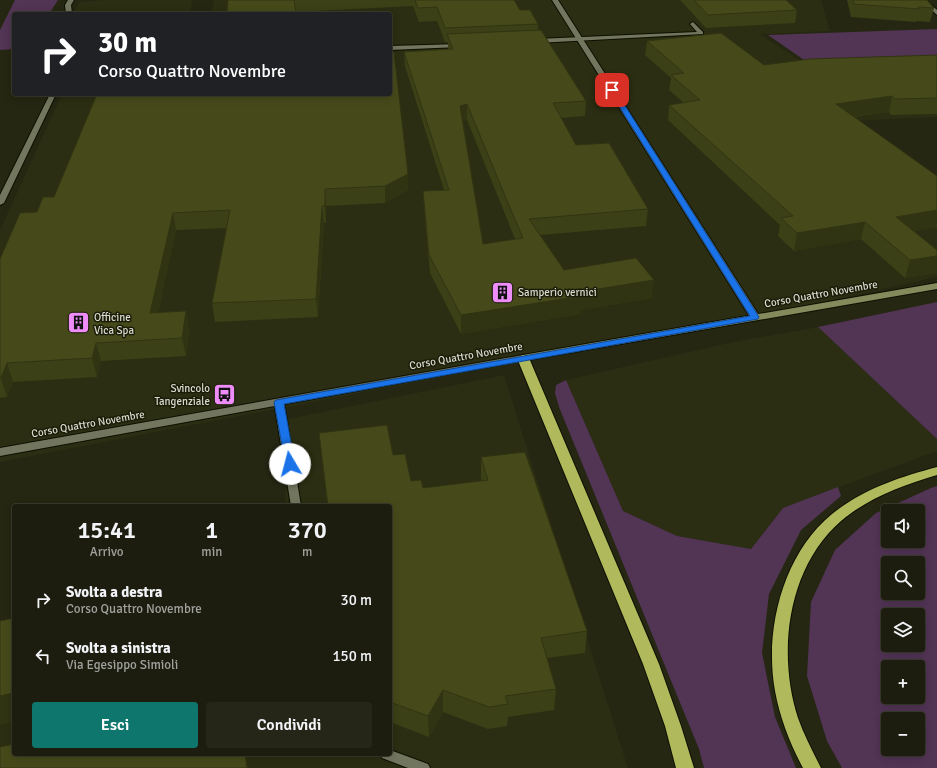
<!DOCTYPE html>
<html lang="it">
<head>
<meta charset="utf-8">
<style>
  body { margin:0; font-family:Signika,sans-serif; background:#252617; color:#f1f3f6; height:100vh; display:flex; flex-direction:column; font-size:15px; white-space:nowrap }
  * { box-sizing:border-box; margin:0 }
  p { font-size:13px; color:#a0a29e }
  .icon { flex:none; width:22px; height:22px; fill:none; stroke:currentColor; stroke-width:2; stroke-linecap:round; stroke-linejoin:round }
  .map { position:relative; flex:1; overflow:hidden }
  .details { position:absolute; left:12px; top:504px; width:380px; height:252px; display:flex; flex-direction:column; background:#1c1d0e; border-radius:4px; box-shadow:0 2px 10px #0003,0 0 0 1px #3a3b2e }
  .details>* { flex:none }
  .hud { position:absolute; left:12px; top:12px; width:380px; height:84px; border-radius:4px; box-shadow:0 2px 10px #0003,0 0 0 1px #3a3b2e; background:#202124; color:#fff; overflow:hidden }
  .tools { position:absolute; left:881px; top:504px; display:grid; gap:8px }
  .tools a { display:grid; place-items:center; width:44px; height:44px; border-radius:4px; background:#1c1d0e; box-shadow:0 2px 10px #0003,0 0 0 1px #3a3b2e; font-size:20px }
  .pin { position:absolute; display:grid; place-items:center; width:34px; height:34px; color:#fff; margin:-17px; border-radius:8px; box-shadow:0 2px 6px #0006 }
  .me { position:absolute; width:44px; margin:-22px; rotate:352deg; stroke-linejoin:round; filter:drop-shadow(0 0 3px #0008) }
  .turn { display:flex; align-items:center; gap:14px; height:84px; padding:0 20px; font-size:18px }
  .turn .icon { width:52px; height:52px; stroke-width:2.5 }
  .turn b { display:block; font-size:28px; line-height:34px }
  .eta { display:flex; justify-content:space-evenly; align-items:center; height:68px; text-align:center }
  .eta b { font-size:24px; font-weight:600; line-height:28px }
  .action { display:flex; gap:8px; margin-top:auto; padding:8px 20px }
  .action a { flex:1; height:46px; border-radius:4px; background:#0f766e; color:#fff; font-size:16px; font-weight:600; line-height:46px; text-align:center }
  .action a+a { background:#252617; color:#f1f3f6 }
  ul { padding:0; list-style:none }
  li { display:flex; align-items:center; gap:12px; height:56px; padding:0 20px }
  li div { flex:1 }
  li b { display:block; font-size:15px }
  li em { font-style:normal }
  .map>svg:first-child { display:block }
  .built { fill:#2b2e12 }
  .green { fill:#523455; fill-rule:evenodd }
  .lines { fill:none; stroke-linecap:round; stroke-linejoin:round }
  .service-casing { stroke:#0e1000; stroke-width:2 }
  .minor-casing { stroke:#0e1000; stroke-width:2 }
  .secondary-casing { stroke:#0e1000; stroke-width:2 }
  .motorway-casing { stroke:#0e1000; stroke-width:2 }
  .service { fill:#73765e; fill-rule:evenodd }
  .minor { fill:#73765e; fill-rule:evenodd }
  .secondary { fill:#858a5d; fill-rule:evenodd }
  .motorway { fill:#b0ba5c; fill-rule:evenodd }
  .wall { fill:#3c4016; fill-rule:evenodd }
  .shaded-wall { fill:#313412 }
  .building { fill:#464a1a; stroke:#313412; fill-rule:evenodd }
  .route { fill:#1a73e8; stroke:#114b97 }
  .labels { text-anchor:middle; dominant-baseline:central; stroke-width:3; stroke-linejoin:round; paint-order:stroke }
  .poi-label { font-size:11px; fill:#d8dacd; stroke:#1b1d09; text-anchor:start }
  .street-label { font-size:11px; fill:#d8dacd; stroke:#1b1d09 }
</style>
</head>
<body>
<div class="map">
<svg width="937" height="768" viewBox="0 0 937 768">
  <rect width="100%" height="100%" fill="#252712"/>
  <!-- built -->
  <path class="built" d="M 105,0 L 192,0 L 190,14 L 72,14 L 80,2 Z
    M 214,0 L 821,0 L 830,31 L 760,34 L 803,63 L 937,58 L 937,117 L 851,121 L 937,186 L 937,277 L 755,317 L 0,462 L 0,230 L 62,94 L 390,94 L 390,14 L 211,14 Z
    M 818,327 L 937,439 L 937,451 L 783,508 L 751,549 L 677,536 L 623,511 L 566,380 L 733,342 Z
    M 504,375 L 628,768 L 0,768 L 0,636 L 14,633 L 14,754 L 390,754 L 390,506 L 285,506 L 288,419 Z"/>
  <!-- green -->
  <path class="green" d="M 15,0 L 58,0 L 49,14 L 14,14 L 14,49 L 0,50 L 0,30 Z
    M 937,29 L 937,58 L 807,62 L 768,35 Z
    M 937,302 L 937,439 L 818,327 Z
    M 566,380 L 623,511 L 677,536 L 751,549 L 783,508 L 838,487 L 841,496 L 801,530 L 769,594 L 762,653 L 775,717 L 796,768 L 704,768 L 699,749 L 559,407 L 555,393 L 556,385 Z
    M 937,486 L 937,768 L 842,768 L 827,741 L 807,676 L 811,602 L 835,550 L 876,513 L 931,488 ZM 888,511 L 918,511 L 918,541 L 888,541 ZM 888,563 L 918,563 L 918,593 L 888,593 ZM 888,615 L 918,615 L 918,645 L 888,645 ZM 888,667 L 918,667 L 918,697 L 888,697 ZM 888,719 L 918,719 L 918,749 L 888,749 Z"/>
  <g class="lines">
    <defs>
      <path id="service" d="M 921,0 L 926,0 L 937,10 L 937,15 Z
        M 693,22 L 703,32 L 703,34 L 537,43 L 534,41 L 537,39 L 697,32 L 690,24 Z
        M 461,44 L 461,46 L 459,47 L 390,50 L 390,46 Z
        M 279,399 L 284,402 L 301,506 L 291,506 L 274,402 Z
        M 390,750 L 428,764 L 430,768 L 408,768 L 382,758 L 381,754 L 390,754 Z"/>
      <path id="minor" d="M 68,0 L 74,0 L 71,5 L 72,14 L 66,14 L 65,5 Z
        M 552,0 L 558,0 L 760,317 L 758,319 L 755,320 L 750,317 Z
        M 50,94 L 56,94 L 4,203 L 0,205 L 0,195 Z
        M 523,355 L 528,358 L 526,360 L 0,456 L 0,448 Z"/>
      <path id="secondary" d="M 937,283 L 937,289 L 523,361 L 518,358 L 523,355 Z"/>
      <path id="motorway" d="M 523,355 L 529,358 L 659,664 L 681,726 L 694,768 L 676,768 L 665,726 L 643,664 L 517,358 Z
        M 937,467 L 937,475 C 903,485 868,498 841,521 C 787,568 777,653 798,718 C 804,735 813,752 821,768 L 803,768 C 790,744 780,718 775,691 C 764,630 783,554 832,514 C 863,489 900,477 937,467 Z"/>
    </defs>
    <!-- service casing -->
    <use href="#service" class="service-casing"/>
    <!-- minor casing -->
    <use href="#minor" class="minor-casing"/>
    <!-- secondary casing -->
    <use href="#secondary" class="secondary-casing"/>
    <!-- motorway casing -->
    <use href="#motorway" class="motorway-casing"/>
    <!-- service -->
    <use href="#service" class="service"/>
    <!-- minor -->
    <use href="#minor" class="minor"/>
    <!-- secondary -->
    <use href="#secondary" class="secondary"/>
    <!-- motorway -->
    <use href="#motorway" class="motorway"/>
  </g>
  <!-- wall -->
  <path class="wall" d="M 228,0 L 514,0 L 520,10 L 538,24 L 538,30 L 586,101 L 585,116 L 561,118 L 576,145 L 648,209 L 646,226 L 540,235 L 564,270 L 652,298 L 581,310 L 580,314 L 461,334 L 430,273 L 424,208 L 423,191 L 444,190 L 405,66 L 404,52 L 448,49 L 448,42 L 445,42 L 437,21 L 419,22 L 413,6 L 295,12 ZM 467,120 L 515,239 L 483,244 L 462,121 Z
    M 680,0 L 786,0 L 797,10 L 795,23 L 706,28 Z
    M 847,0 L 927,0 L 934,8 L 930,22 L 916,21 L 916,22 L 851,17 Z
    M 647,41 L 764,65 L 937,55 L 937,114 L 891,115 L 889,112 L 854,117 L 937,176 L 937,228 L 936,227 L 913,231 L 937,250 L 937,273 L 905,278 L 861,239 L 794,251 L 778,236 L 780,225 L 668,120 L 669,105 L 684,103 L 669,90 L 671,78 L 645,55 Z
    M 408,174 L 408,190 L 385,203 L 326,206 L 326,223 L 324,223 L 318,317 L 215,322 L 212,303 L 227,228 L 176,230 L 158,313 L 190,330 L 186,356 L 101,361 L 97,377 L 13,382 L 7,397 L 0,398 L 0,259 L 37,212 L 54,197 Z
    M 319,433 L 393,455 L 411,481 L 423,488 L 482,481 L 481,478 L 481,457 L 587,631 L 585,653 L 547,658 L 556,689 L 554,710 L 508,717 L 507,726 L 488,729 L 443,712 L 429,737 L 390,722 L 390,506 L 328,506 Z"/>
  <!-- shaded-wall -->
  <path class="shaded-wall" d="M 892,96 L 889,112 L 833,119 L 836,104 Z
    M 467,104 L 467,120 L 460,122 L 460,106 Z
    M 408,174 L 408,190 L 385,203 L 385,186 Z
    M 325,189 L 326,206 L 326,223 L 325,206 Z
    M 322,206 L 324,223 L 318,317 L 316,299 Z
    M 937,210 L 937,223 L 936,227 L 892,234 L 896,217 Z
    M 173,213 L 176,230 L 154,331 L 150,313 Z
    M 865,222 L 861,239 L 794,251 L 797,233 Z
    M 937,256 L 937,273 L 905,278 L 910,260 Z
    M 654,280 L 652,298 L 581,310 L 580,314 L 461,334 L 461,315 L 579,292 Z
    M 186,311 L 190,330 L 186,356 L 182,338 Z
    M 96,343 L 101,361 L 97,377 L 92,358 Z
    M 7,363 L 13,382 L 7,397 L 1,378 Z
    M 443,690 L 443,712 L 429,737 L 428,716 Z
    M 14,693 L 14,722 L 0,725 L 0,696 Z
    M 245,754 L 246,754 L 248,768 L 247,768 Z"/>
  <!-- building -->
  <path class="building" d="M 228,0 L 294,0 L 296,14 L 227,14 Z
    M 415,0 L 514,0 L 520,10 L 530,10 L 538,24 L 445,28 L 437,7 L 418,8 Z
    M 694,0 L 786,0 L 797,10 L 708,15 Z
    M 853,0 L 927,0 L 934,8 L 918,7 L 919,9 L 854,4 Z
    M 541,30 L 586,101 L 553,103 L 576,145 L 609,143 L 648,209 L 529,219 L 564,270 L 636,258 L 654,280 L 579,292 L 582,296 L 461,315 L 429,255 L 423,191 L 449,190 L 404,52 L 453,49 L 447,34 ZM 467,104 L 508,203 L 523,238 L 483,244 L 460,106 Z
    M 721,33 L 764,65 L 810,59 L 937,55 L 937,98 L 895,99 L 892,96 L 836,104 L 937,176 L 937,210 L 896,217 L 937,250 L 937,256 L 910,260 L 865,222 L 797,233 L 781,218 L 793,216 L 669,105 L 700,100 L 671,75 L 684,73 L 647,41 Z
    M 394,52 L 408,174 L 385,186 L 325,189 L 325,206 L 322,206 L 316,299 L 212,303 L 230,210 L 173,213 L 150,313 L 186,311 L 182,338 L 96,343 L 92,358 L 7,363 L 1,378 L 0,378 L 0,259 L 20,213 L 37,212 L 43,197 L 54,197 L 97,94 L 390,94 L 390,53 Z
    M 387,425 L 393,455 L 405,454 L 411,481 L 421,480 L 423,488 L 488,480 L 481,457 L 525,452 L 587,631 L 541,638 L 556,689 L 505,696 L 508,704 L 489,707 L 443,690 L 428,716 L 390,702 L 390,506 L 328,506 L 319,433 Z
    M 14,618 L 14,693 L 0,696 L 0,621 Z
    M 14,744 L 14,754 L 245,754 L 247,768 L 0,768 L 0,747 Z"/>
  <!-- route -->
  <path class="route" d="M 610,89 L 615,90 L 759,317 L 758,319 L 284,404 L 295,464 L 293,467 L 286,467 L 274,402 L 276,400 L 750,316 L 609,90 Z"/>
  <!-- icons -->
  <defs>
    <symbol id="building-square" viewBox="-11 -11 22 22"><rect x="-9" y="-9" width="18" height="18" rx="4" fill="#ee8cf8" stroke="#1b1d09"/><path d="M-4-6H4V6H1V3H-1V6H-4ZM-2.5-4.3h1.7v1.8h-1.7ZM.8-4.3h1.7v1.8H.8ZM-2.5-1h1.7V.8h-1.7ZM.8-1h1.7V.8H.8Z" fill="#111"/></symbol>
    <symbol id="bus-square" viewBox="-11 -11 22 22"><rect x="-9" y="-9" width="18" height="18" rx="4" fill="#ee8cf8" stroke="#1b1d09"/><path d="M-5-6H5V4H4V6H2V4H-2V6H-4V4H-5ZM-3.5-4V0h7V-4ZM-3.5 1.2v1.5H-2V1.2ZM2 1.2v1.5H3.5V1.2Z" fill="#111"/></symbol>
  </defs>
  <g fill-rule="evenodd">
    <use href="#building-square" x="490" y="280" width="25" height="25"/>
    <use href="#building-square" x="66" y="310" width="25" height="25"/>
    <use href="#bus-square" x="212" y="382" width="25" height="25"/>
  </g>
  <g class="labels">
    <!-- poi labels -->
    <g class="poi-label">
      <text x="518" y="292">Samperio vernici</text>
      <text x="94" y="317">Officine<tspan x="94" dy="13">Vica Spa</tspan></text>
      <text x="210" y="388" text-anchor="end">Svincolo<tspan x="210" dy="13">Tangenziale</tspan></text>
    </g>
    <!-- street labels -->
    <g class="street-label">
      <text transform="translate(821 294) rotate(-10)">Corso Quattro Novembre</text>
      <text transform="translate(466 356) rotate(-10)">Corso Quattro Novembre</text>
      <text transform="translate(88 424) rotate(-10)">Corso Quattro Novembre</text>
    </g>
  </g>
</svg>
<div class="tools">
<a><svg class="icon" aria-label="sound" viewBox="0 0 24 24"><path d="M4 9h4l5-4v14l-5-4H4zM17 9q2 3 0 6"/></svg></a>
<a><svg class="icon" aria-label="search" viewBox="0 0 24 24"><circle cx="10" cy="10" r="6"/><path d="M15 15l6 6"/></svg></a>
<a><svg class="icon" aria-label="layers" viewBox="0 0 24 24"><path d="M12 4l9 5-9 5-9-5zM3 14l9 5 9-5"/></svg></a>
<a>+</a>
<a>−</a>
</div>
<div class="pin" style="left:612px;top:90px;background:#d93025"><svg class="icon" aria-label="arrive" viewBox="0 0 24 24"><path d="M6 21V4h12l-3 4 3 4H6"/></svg></div>
<svg class="me" style="left:290px;top:464px" viewBox="-20 -20 40 40"><circle r="19" fill="#fff"/><path d="M0-13L10 11 0 6-10 11z" fill="#1a73e8"/></svg>
<div class="hud">
<div class="turn"><svg class="icon" aria-label="right" viewBox="0 0 24 24"><path d="M7 20v-9h11M14 6l5 5-5 5"/></svg><div><b>30 m</b>Corso Quattro Novembre</div></div>
</div>
<section class="details">
<div class="eta">
<div><b>15:41</b><p>Arrivo</p></div>
<div><b>1</b><p>min</p></div>
<div><b>370</b><p>m</p></div>
</div>
<ul>
<li><svg class="icon" aria-label="right" viewBox="0 0 24 24"><path d="M7 20v-9h11M14 6l5 5-5 5"/></svg><div><b>Svolta a destra</b><p>Corso Quattro Novembre</p></div><em>30 m</em></li>
<li><svg class="icon" aria-label="left" viewBox="0 0 24 24"><path d="M17 20v-9H6M10 6l-5 5 5 5"/></svg><div><b>Svolta a sinistra</b><p>Via Egesippo Simioli</p></div><em>150 m</em></li>
</ul>
<div class="action"><a>Esci</a><a>Condividi</a></div>
</section>
</div>
</body>
</html>
